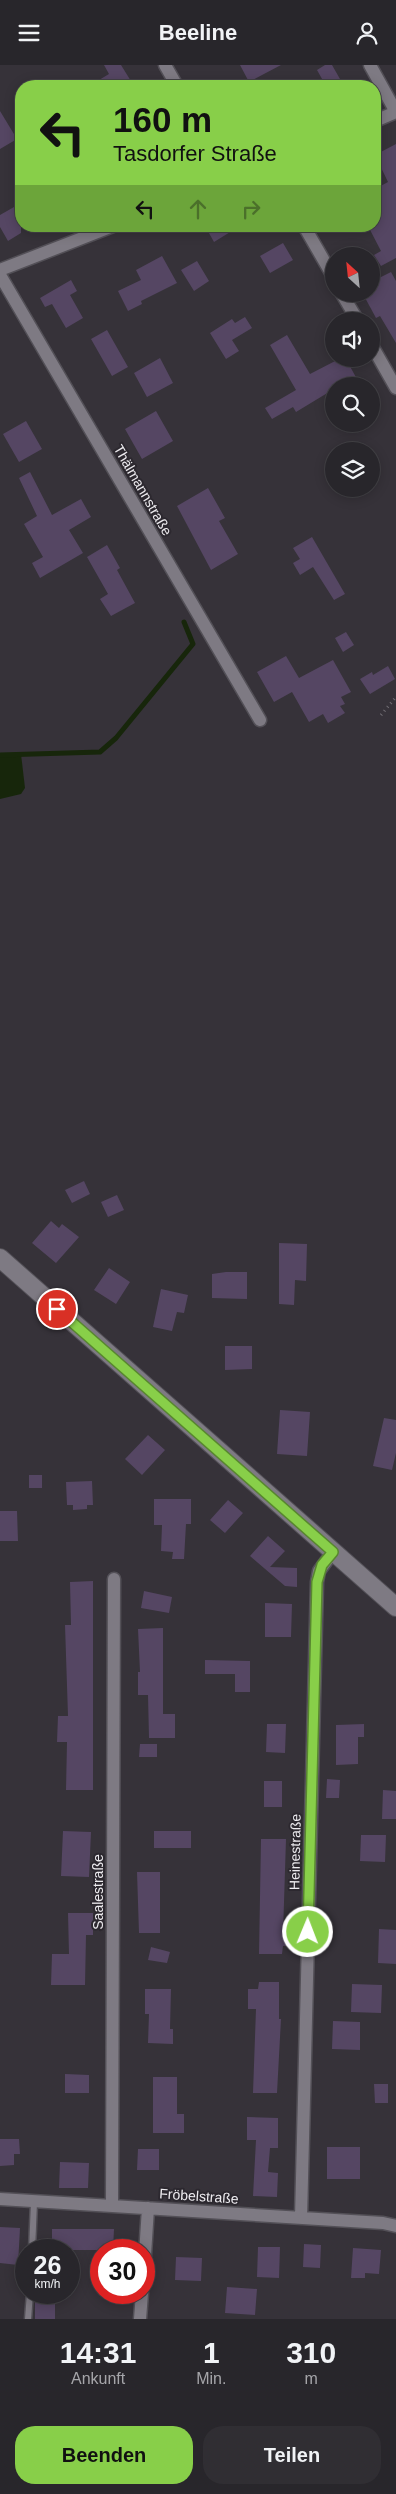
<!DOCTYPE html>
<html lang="de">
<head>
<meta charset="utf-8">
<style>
  body { margin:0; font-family:Helvetica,sans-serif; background:#302e33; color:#f1f3f6; height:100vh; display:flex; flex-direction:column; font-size:19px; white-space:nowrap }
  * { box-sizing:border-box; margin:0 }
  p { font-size:16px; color:#a5a5a9 }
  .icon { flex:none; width:28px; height:28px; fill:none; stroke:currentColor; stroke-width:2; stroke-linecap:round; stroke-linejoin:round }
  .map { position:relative; height:2254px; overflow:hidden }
  .drawer { display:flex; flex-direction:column; background:#28262b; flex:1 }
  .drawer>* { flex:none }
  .hud { position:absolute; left:15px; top:15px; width:366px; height:152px; border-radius:20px; box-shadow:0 2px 12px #0003,0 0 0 1px #444347; background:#88cf49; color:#111; overflow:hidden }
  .needle { width:32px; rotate:333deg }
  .fabs { position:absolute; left:325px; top:182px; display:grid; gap:10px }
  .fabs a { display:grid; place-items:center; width:55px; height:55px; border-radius:50%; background:#28262b; box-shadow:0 2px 12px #0003,0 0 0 1px #444347; font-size:25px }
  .speed { position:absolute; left:15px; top:2174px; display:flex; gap:10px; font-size:25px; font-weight:700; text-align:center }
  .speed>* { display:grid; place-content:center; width:65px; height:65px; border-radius:50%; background:#28262b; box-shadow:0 2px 12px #0003,0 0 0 1px #444347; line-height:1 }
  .speed small { font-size:12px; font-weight:400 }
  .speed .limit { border:8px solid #d22; background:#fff; color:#111 }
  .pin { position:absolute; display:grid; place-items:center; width:42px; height:42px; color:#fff; margin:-21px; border:2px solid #fff; border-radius:50%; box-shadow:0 1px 5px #0007 }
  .me { position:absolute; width:55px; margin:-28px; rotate:1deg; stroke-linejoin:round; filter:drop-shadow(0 0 4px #0008) }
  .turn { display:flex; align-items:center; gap:18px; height:105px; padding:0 15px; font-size:22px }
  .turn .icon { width:65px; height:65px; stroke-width:2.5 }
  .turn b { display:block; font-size:35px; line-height:42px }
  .lanes { display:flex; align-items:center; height:48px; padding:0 15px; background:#0003; justify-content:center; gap:25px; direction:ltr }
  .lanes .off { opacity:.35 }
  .eta { display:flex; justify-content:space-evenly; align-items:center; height:85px; text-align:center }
  .eta b { font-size:30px; font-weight:700; line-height:35px }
  .primary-button { display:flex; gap:10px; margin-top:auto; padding:10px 15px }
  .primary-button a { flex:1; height:58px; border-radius:20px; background:#88cf49; color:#111; font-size:20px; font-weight:700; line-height:58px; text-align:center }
  .primary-button a+a { background:#302e33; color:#f1f3f6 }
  header { display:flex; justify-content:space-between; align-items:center; height:65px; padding:0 15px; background:#28262b; font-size:22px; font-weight:700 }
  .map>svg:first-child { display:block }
  .water { fill:#17260b }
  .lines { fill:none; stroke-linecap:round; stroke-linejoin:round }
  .stream { stroke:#17260b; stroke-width:5 }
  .building { fill:#554663 }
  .service-casing { stroke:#535057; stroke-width:9 }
  .minor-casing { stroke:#535057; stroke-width:15 }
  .secondary-casing { stroke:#535057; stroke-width:20 }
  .path { stroke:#716e74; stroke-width:3; stroke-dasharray:1 4; stroke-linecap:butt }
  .service { stroke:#7e7a83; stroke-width:6 }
  .minor { stroke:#7e7a83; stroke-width:12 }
  .secondary { stroke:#7e7a83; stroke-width:18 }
  .route-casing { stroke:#58872f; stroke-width:12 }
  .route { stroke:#88cf49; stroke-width:9 }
  .labels { text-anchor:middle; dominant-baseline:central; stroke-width:4; stroke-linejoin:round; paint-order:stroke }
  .street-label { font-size:14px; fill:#edebef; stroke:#2c282f }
</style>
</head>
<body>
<header><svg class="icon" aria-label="menu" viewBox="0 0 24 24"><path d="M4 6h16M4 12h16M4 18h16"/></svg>Beeline<svg class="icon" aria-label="person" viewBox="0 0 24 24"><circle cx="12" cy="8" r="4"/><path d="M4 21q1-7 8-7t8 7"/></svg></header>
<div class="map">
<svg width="396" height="2254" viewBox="0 0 396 2254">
  <rect width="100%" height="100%" fill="#363239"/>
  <!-- water -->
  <path class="water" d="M 21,689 L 25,723 L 21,729 L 0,734 L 0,690 Z"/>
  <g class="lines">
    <!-- stream -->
    <path class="stream" d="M 0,690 L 100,687 L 116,673 L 193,579 L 184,557"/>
  </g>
  <!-- building -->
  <path class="building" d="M 104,0 L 121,0 L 134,21 L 89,21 L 109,9 Z
    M 240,0 L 281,0 L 249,17 Z
    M 325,0 L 332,0 L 344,21 L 326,21 L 317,5 Z
    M 0,46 L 17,74 L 0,84 Z
    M 396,79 L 396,193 L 381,201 L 374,190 L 381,186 L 368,161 L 375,161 L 375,124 L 388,117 L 375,90 Z
    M 21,138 L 21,168 L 8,176 L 0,162 L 0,150 Z
    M 205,161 L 240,161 L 214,177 Z
    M 283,178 L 293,195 L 270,208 L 260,191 Z
    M 162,191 L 177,218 L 141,236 L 142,239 L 128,246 L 118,226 L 141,215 L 136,205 Z
    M 197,196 L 209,216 L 194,226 L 181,205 Z
    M 391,207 L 396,216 L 396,278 L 380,251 L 376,253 L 363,229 L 371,229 L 371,217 Z
    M 71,215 L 77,226 L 70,230 L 83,253 L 66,263 L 52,239 L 45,242 L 40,233 Z
    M 245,252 L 252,263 L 232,275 L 239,286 L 226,294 L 210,268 L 232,254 L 235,258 Z
    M 107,265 L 128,302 L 112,311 L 91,274 Z
    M 287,270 L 310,309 L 339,294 L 346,294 L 358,316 L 348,321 L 334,321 L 334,324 L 296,347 L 293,342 L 272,354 L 265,343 L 296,325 L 270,280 Z
    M 160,293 L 173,318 L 147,332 L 134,308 Z
    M 156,346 L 173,376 L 142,394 L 125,364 Z
    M 26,356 L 42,384 L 19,397 L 3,369 Z
    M 30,407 L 52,450 L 81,434 L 91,452 L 69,465 L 83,488 L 40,513 L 32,498 L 43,492 L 24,459 L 37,451 L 19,413 Z
    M 208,423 L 225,453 L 219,456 L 238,489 L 211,505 L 177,441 Z
    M 312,472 L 345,529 L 334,535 L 313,502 L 300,510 L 293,498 L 300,494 L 293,483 Z
    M 107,480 L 120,503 L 117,505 L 135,538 L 111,551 L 100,534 L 108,529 L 87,492 Z
    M 346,567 L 354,580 L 343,587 L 335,573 Z
    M 286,591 L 299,613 L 333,595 L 351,627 L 341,632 L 345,639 L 340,641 L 345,648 L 328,658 L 323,649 L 309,657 L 292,627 L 274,637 L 257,607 Z
    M 388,601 L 395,614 L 370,629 L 360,614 L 372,607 L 373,610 Z
    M 84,1116 L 90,1129 L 72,1138 L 65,1125 Z
    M 117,1130 L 124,1145 L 108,1152 L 101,1137 Z
    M 51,1156 L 59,1163 L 62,1159 L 79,1172 L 56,1198 L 32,1178 Z
    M 279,1178 L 307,1179 L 306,1216 L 295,1215 L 294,1240 L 279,1239 Z
    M 109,1203 L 130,1217 L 116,1239 L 94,1225 Z
    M 226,1207 L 247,1207 L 247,1234 L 212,1233 L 212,1209 Z
    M 161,1224 L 188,1230 L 184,1248 L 177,1247 L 172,1266 L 153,1262 Z
    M 225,1281 L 252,1281 L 252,1304 L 225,1305 Z
    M 280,1345 L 310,1347 L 307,1391 L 277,1389 Z
    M 384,1353 L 396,1355 L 396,1388 L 392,1405 L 373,1401 Z
    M 148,1370 L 165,1385 L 142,1410 L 125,1394 Z
    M 29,1410 L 42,1410 L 42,1423 L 29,1423 Z
    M 92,1416 L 93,1440 L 87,1440 L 87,1444 L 73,1445 L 73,1440 L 67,1440 L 66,1417 Z
    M 154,1434 L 191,1434 L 191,1459 L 186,1459 L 184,1494 L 172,1494 L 173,1487 L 161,1486 L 162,1460 L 154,1460 Z
    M 228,1435 L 243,1448 L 225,1468 L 210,1455 Z
    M 0,1446 L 17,1446 L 18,1476 L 0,1476 Z
    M 268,1471 L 285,1486 L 270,1502 L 297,1503 L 297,1522 L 285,1521 L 250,1491 Z
    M 93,1516 L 93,1725 L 66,1725 L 67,1677 L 57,1677 L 58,1651 L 68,1651 L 65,1560 L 71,1560 L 70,1517 Z
    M 144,1526 L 172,1532 L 169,1548 L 141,1543 Z
    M 265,1538 L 292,1539 L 291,1572 L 265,1572 Z
    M 163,1563 L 163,1649 L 175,1649 L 175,1673 L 149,1673 L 148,1630 L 138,1630 L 138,1607 L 140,1607 L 138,1564 Z
    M 205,1595 L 250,1596 L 250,1627 L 235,1627 L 235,1609 L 205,1609 Z
    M 267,1659 L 286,1659 L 285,1688 L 266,1687 Z
    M 364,1659 L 364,1672 L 358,1672 L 358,1699 L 336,1700 L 336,1660 Z
    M 140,1679 L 157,1679 L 157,1692 L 139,1692 Z
    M 327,1714 L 340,1715 L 339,1733 L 326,1733 Z
    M 264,1716 L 282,1716 L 282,1742 L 264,1742 Z
    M 383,1725 L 396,1726 L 396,1754 L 382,1754 Z
    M 63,1766 L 91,1767 L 89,1812 L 61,1811 Z
    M 154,1766 L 191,1766 L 191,1783 L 154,1783 Z
    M 361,1770 L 386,1770 L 385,1797 L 360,1796 Z
    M 261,1774 L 286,1774 L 283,1869 L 300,1870 L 300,1880 L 283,1881 L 282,1889 L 259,1889 Z
    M 137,1807 L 160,1807 L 160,1868 L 139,1868 Z
    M 68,1848 L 93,1848 L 93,1870 L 86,1870 L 85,1920 L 51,1920 L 52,1889 L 69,1889 Z
    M 379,1864 L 396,1865 L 396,1899 L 378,1898 Z
    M 151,1882 L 170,1887 L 167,1898 L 148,1895 Z
    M 259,1917 L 279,1917 L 279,1954 L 281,1954 L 277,2028 L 253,2028 L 256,1944 L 248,1944 L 248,1924 L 258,1924 Z
    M 352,1919 L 382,1920 L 381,1948 L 351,1947 Z
    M 145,1924 L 171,1924 L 170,1964 L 173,1964 L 173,1979 L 148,1978 L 149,1949 L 145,1949 Z
    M 333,1956 L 360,1957 L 360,1985 L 332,1984 Z
    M 65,2009 L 89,2010 L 89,2028 L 65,2028 Z
    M 153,2012 L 177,2012 L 177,2049 L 184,2049 L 184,2068 L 153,2068 Z
    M 374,2019 L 388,2019 L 388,2038 L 375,2038 Z
    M 247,2052 L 278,2053 L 278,2083 L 270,2083 L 268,2107 L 278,2108 L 277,2132 L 253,2131 L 256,2075 L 247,2075 Z
    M 0,2074 L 19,2074 L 20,2089 L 14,2089 L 14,2100 L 0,2101 Z
    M 327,2082 L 360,2082 L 360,2114 L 327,2114 Z
    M 138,2084 L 159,2084 L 159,2105 L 137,2105 Z
    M 60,2097 L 89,2098 L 88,2123 L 59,2123 Z
    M 0,2162 L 20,2163 L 18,2200 L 0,2198 Z
    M 52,2164 L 114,2164 L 113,2185 L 52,2185 Z
    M 304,2179 L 321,2180 L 320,2203 L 303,2202 Z
    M 258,2182 L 280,2182 L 279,2213 L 257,2212 Z
    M 353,2183 L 381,2185 L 379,2209 L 365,2208 L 365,2213 L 351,2213 Z
    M 176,2192 L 202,2193 L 201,2216 L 175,2215 Z
    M 227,2222 L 257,2224 L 255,2250 L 225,2248 Z
    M 55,2236 L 55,2254 L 35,2254 L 35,2237 Z"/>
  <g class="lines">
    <defs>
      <path id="service" d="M 32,2185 L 34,2137
        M 28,2254 L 30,2228"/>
      <path id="minor" d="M 165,0 L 177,21
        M 370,0 L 396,47
        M 375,56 L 396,47
        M 304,161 L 334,213
        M 0,205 L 113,161
        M 0,210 L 260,655
        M 342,229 L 358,256
        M 371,279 L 396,323
        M 0,2134 L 383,2158 L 396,2161
        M 112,2140 L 114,1514
        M 301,2153 L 317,1517 L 319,1506 L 333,1487
        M 144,2205 L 148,2143
        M 140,2254 L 142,2228"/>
      <path id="secondary" d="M 0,1193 L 396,1542"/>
    </defs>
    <!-- service casing -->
    <use href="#service" class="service-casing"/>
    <!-- minor casing -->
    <use href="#minor" class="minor-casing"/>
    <!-- secondary casing -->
    <use href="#secondary" class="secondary-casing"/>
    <!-- path -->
    <path class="path" d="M 381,650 L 396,632"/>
    <!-- service -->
    <use href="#service" class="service"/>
    <!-- minor -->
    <use href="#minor" class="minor"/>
    <!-- secondary -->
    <use href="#secondary" class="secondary"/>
  </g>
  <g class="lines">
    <defs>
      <path id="route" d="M 57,1244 L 333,1487 L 322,1500 L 317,1517 L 308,1867"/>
    </defs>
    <!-- route casing -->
    <use href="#route" class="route-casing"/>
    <!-- route -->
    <use href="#route" class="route"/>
  </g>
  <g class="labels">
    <!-- street labels -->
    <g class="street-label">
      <text transform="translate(143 425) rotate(60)">Thälmannstraße</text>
      <text transform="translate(295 1787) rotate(-89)">Heinestraße</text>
      <text transform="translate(98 1827) rotate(-90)">Saalestraße</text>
      <text transform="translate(199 2131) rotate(4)">Fröbelstraße</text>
    </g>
  </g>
</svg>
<div class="fabs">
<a><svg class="needle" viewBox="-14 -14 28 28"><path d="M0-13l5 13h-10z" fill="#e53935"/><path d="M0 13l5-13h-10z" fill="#a5a5a9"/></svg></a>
<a><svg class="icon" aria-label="sound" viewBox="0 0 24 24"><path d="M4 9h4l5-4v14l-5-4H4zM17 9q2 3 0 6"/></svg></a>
<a><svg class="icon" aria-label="search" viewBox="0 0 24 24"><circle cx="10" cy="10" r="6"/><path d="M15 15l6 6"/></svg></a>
<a><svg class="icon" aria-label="layers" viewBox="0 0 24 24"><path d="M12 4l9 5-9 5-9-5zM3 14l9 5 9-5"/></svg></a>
</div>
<div class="speed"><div>26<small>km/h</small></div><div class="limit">30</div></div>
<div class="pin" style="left:57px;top:1244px;background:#d93025"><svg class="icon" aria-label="arrive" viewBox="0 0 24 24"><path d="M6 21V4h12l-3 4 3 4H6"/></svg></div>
<svg class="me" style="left:308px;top:1867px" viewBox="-20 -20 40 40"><circle r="17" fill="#88cf49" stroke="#fff" stroke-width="3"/><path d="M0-11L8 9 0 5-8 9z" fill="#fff"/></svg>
<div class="hud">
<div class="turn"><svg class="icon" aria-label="left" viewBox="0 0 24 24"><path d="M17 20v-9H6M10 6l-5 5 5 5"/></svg><div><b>160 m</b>Tasdorfer Straße</div></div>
<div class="lanes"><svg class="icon" aria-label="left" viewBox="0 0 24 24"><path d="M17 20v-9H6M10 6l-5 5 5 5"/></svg><svg class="icon off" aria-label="ahead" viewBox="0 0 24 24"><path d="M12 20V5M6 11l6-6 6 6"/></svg><svg class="icon off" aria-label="right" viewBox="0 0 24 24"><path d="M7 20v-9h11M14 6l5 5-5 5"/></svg></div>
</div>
</div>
<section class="drawer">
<div class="eta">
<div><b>14:31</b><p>Ankunft</p></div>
<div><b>1</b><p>Min.</p></div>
<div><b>310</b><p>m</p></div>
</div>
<div class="primary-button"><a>Beenden</a><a>Teilen</a></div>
</section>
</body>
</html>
